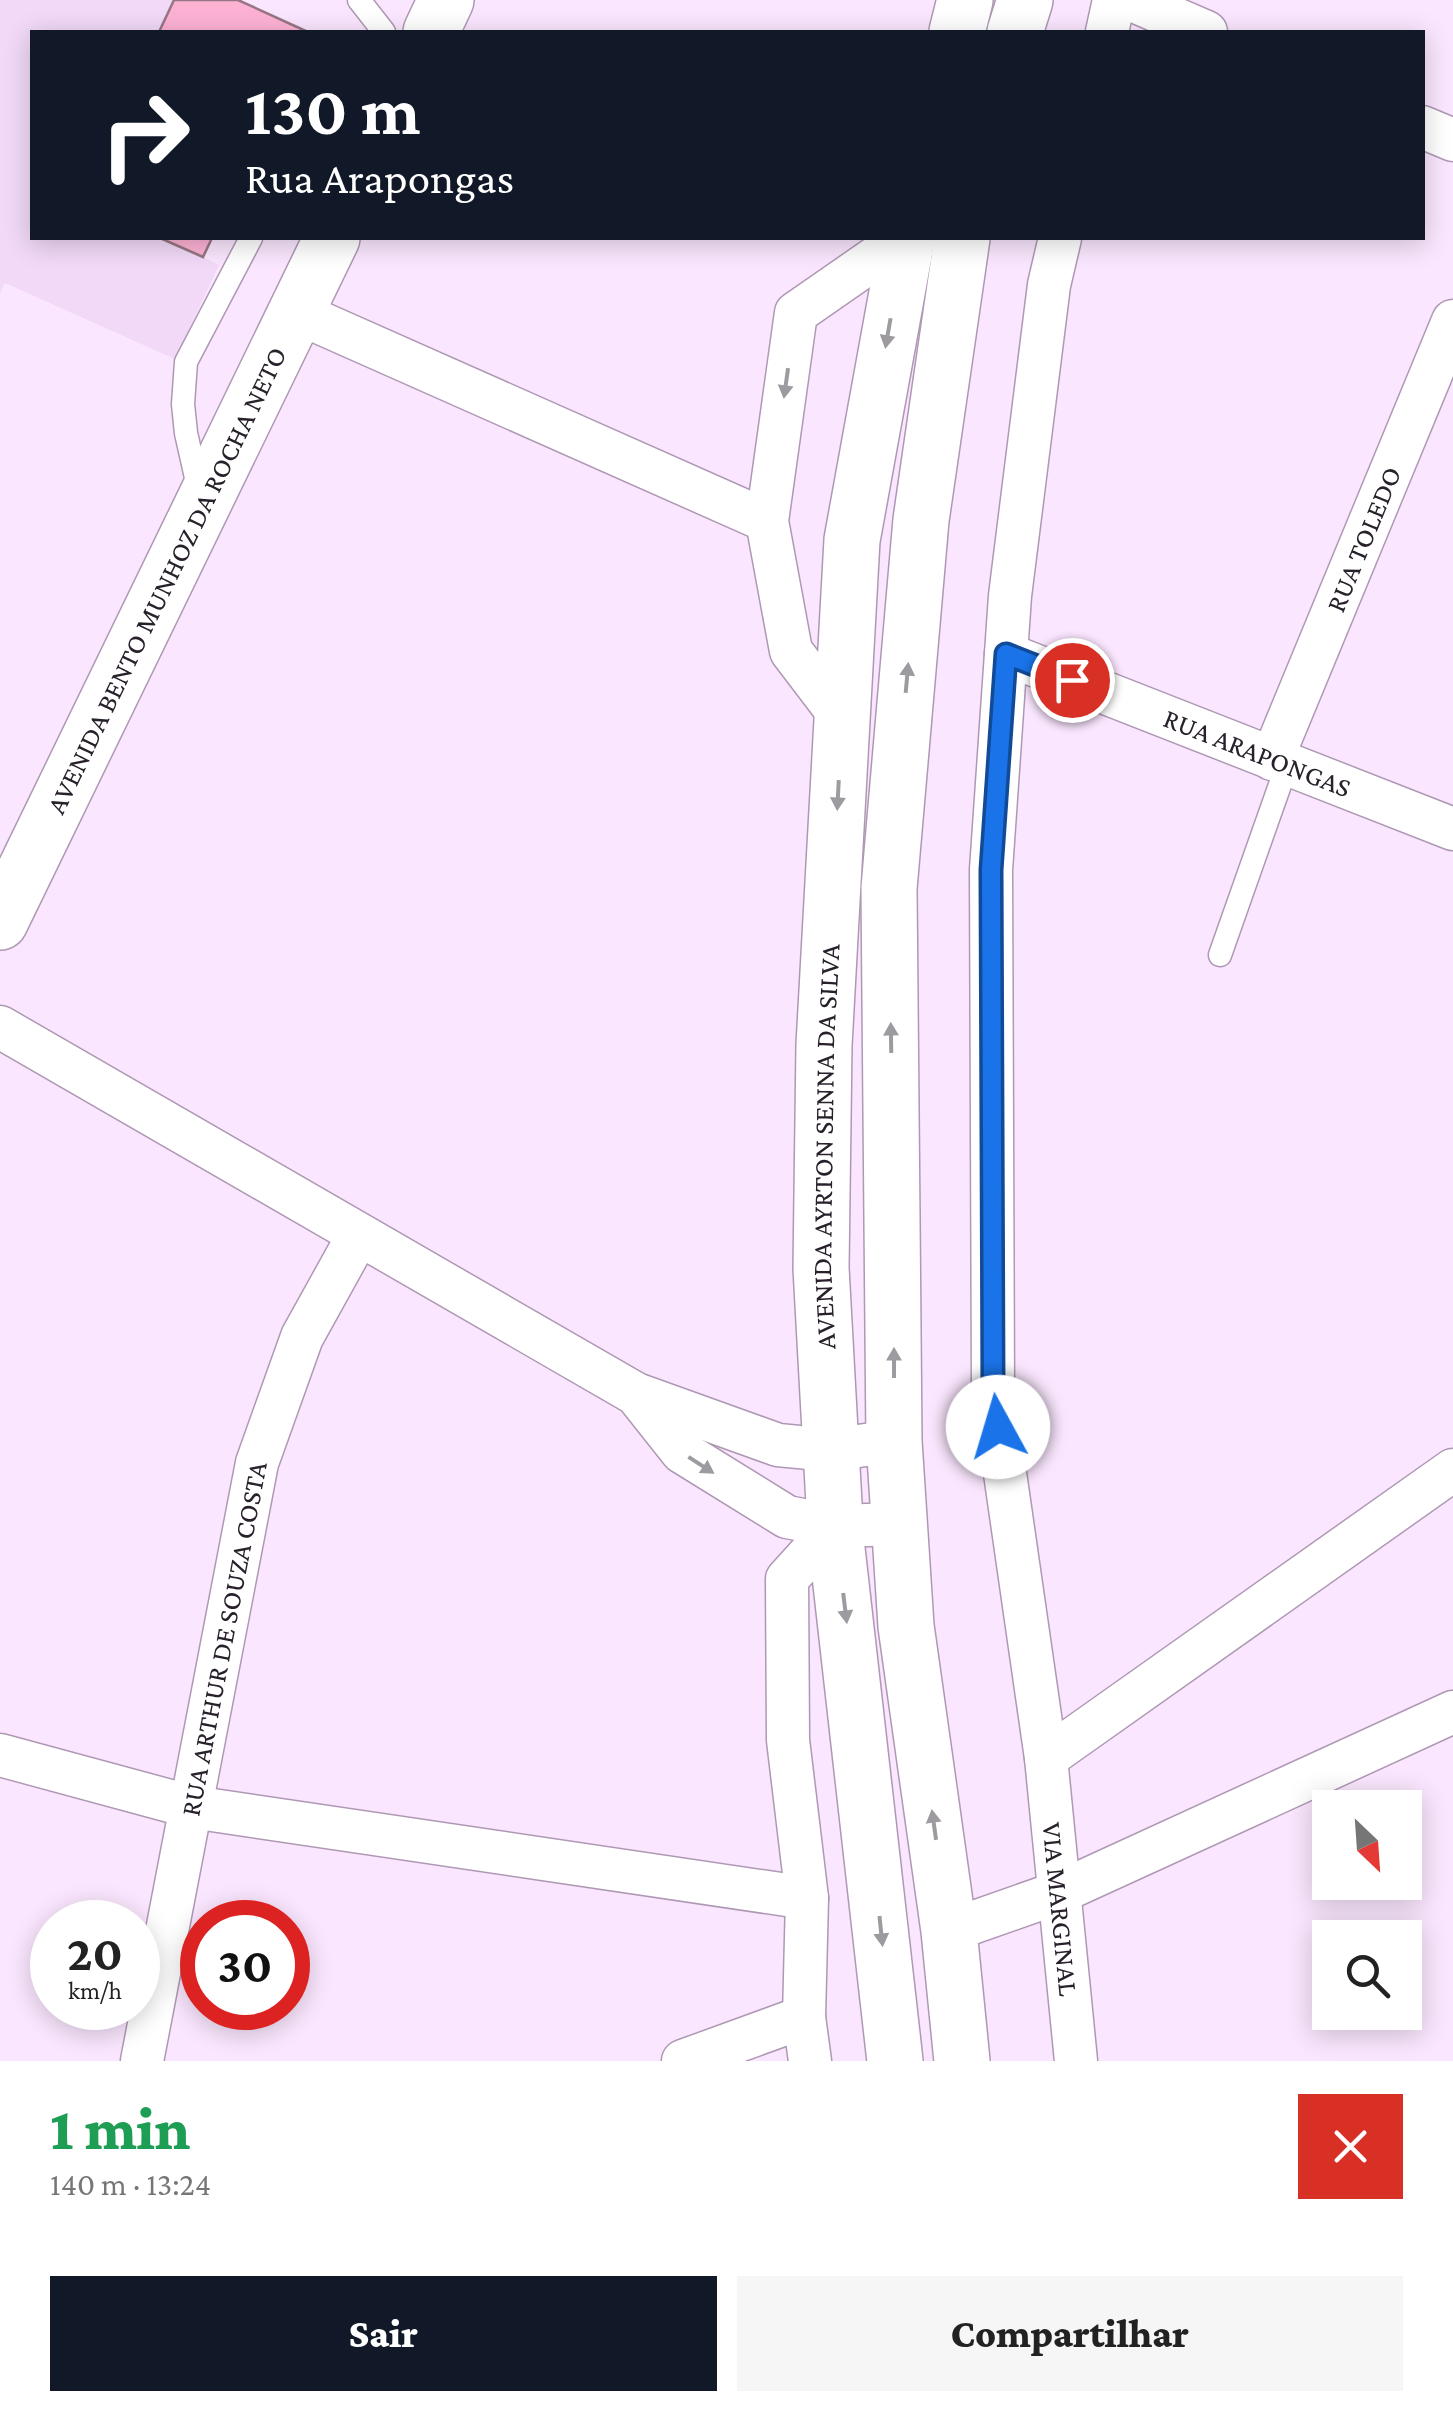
<!DOCTYPE html>
<html lang="pt">
<head>
<meta charset="utf-8">
<style>
  body { margin:0; font-family:"Crimson Pro",serif; background:#f6f6f6; color:#222; height:100vh; display:flex; flex-direction:column; font-size:38px; white-space:nowrap }
  * { box-sizing:border-box; margin:0 }
  p { font-size:32px; color:#767676 }
  .icon { flex:none; width:55px; height:55px; fill:none; stroke:currentColor; stroke-width:2; stroke-linecap:round; stroke-linejoin:round }
  .map { position:relative; height:2061px; overflow:hidden }
  .drawer { display:flex; flex-direction:column; background:#fff; flex:1 }
  .drawer>* { flex:none }
  .guide { position:absolute; left:30px; top:30px; width:1395px; height:210px; border-radius:0px; box-shadow:0 5px 25px #0003; background:#111827; color:#fff; overflow:hidden }
  .needle { width:65px; rotate:155deg }
  .tools { position:absolute; left:1312px; top:1790px; display:grid; gap:20px }
  .tools a { display:grid; place-items:center; width:110px; height:110px; border-radius:0px; background:#fff; box-shadow:0 5px 25px #0003; font-size:50px }
  .speed { position:absolute; left:30px; top:1900px; display:flex; gap:20px; font-size:50px; font-weight:700; text-align:center }
  .speed>* { display:grid; place-content:center; width:130px; height:130px; border-radius:50%; background:#fff; box-shadow:0 5px 25px #0003; line-height:1 }
  .speed small { font-size:25px; font-weight:400 }
  .speed .limit { border:15px solid #d22; background:#fff; color:#111 }
  .pin { position:absolute; display:grid; place-items:center; width:85px; height:85px; color:#fff; margin:-42px; border:5px solid #fff; border-radius:50%; box-shadow:0 2px 10px #0007 }
  .me { position:absolute; width:110px; margin:-55px; rotate:354deg; stroke-linejoin:round; filter:drop-shadow(0 0 8px #0008) }
  .turn { display:flex; align-items:center; gap:35px; height:210px; padding:0 50px; font-size:45px }
  .turn .icon { width:130px; height:130px; stroke-width:2.5 }
  .turn b { display:block; font-size:70px; line-height:85px }
  .round { display:grid; place-items:center; flex:none; width:105px; height:105px; border-radius:0px; background:#f6f6f6 }
  .headline { display:flex; align-items:center; justify-content:space-between; height:170px; padding:0 50px }
  h1 { font-size:60px; font-weight:800; line-height:75px; color:#1e9e55 }
  .button { display:flex; gap:20px; margin-top:auto; padding:20px 50px }
  .button a { flex:1; height:115px; border-radius:0px; background:#111827; color:#fff; font-size:40px; font-weight:800; line-height:115px; text-align:center }
  .button a+a { background:#f6f6f6; color:#222 }
  .map>svg:first-child { display:block }
  .built { fill:#f1d9f7 }
  .building { fill:#fdb2d4; stroke:#987584; stroke-width:2.5 }
  .lines { fill:none; stroke-linecap:round; stroke-linejoin:round }
  .lane-casing { stroke:#af98b4; stroke-width:25 }
  .street-casing { stroke:#af98b4; stroke-width:45 }
  .secondary-casing { stroke:#af98b4; stroke-width:58 }
  .highway-casing { stroke:#af98b4; stroke-width:58 }
  .lane { stroke:#fff; stroke-width:22 }
  .street { stroke:#fff; stroke-width:42 }
  .secondary { stroke:#fff; stroke-width:55 }
  .highway { stroke:#fff; stroke-width:55 }
  .oneway { fill:#9e9ba0 }
  .route-casing { stroke:#114b97; stroke-width:25 }
  .route { stroke:#1a73e8; stroke-width:18 }
  .labels { text-anchor:middle; dominant-baseline:central; stroke-width:9; stroke-linejoin:round; paint-order:stroke }
  .street-label { font-size:28px; fill:#28202b; stroke:#fff }
</style>
</head>
<body>
<div class="map">
<svg width="1453" height="2061" viewBox="0 0 1453 2061">
  <rect width="100%" height="100%" fill="#fae6fe"/>
  <!-- built -->
  <path class="built" d="M 0,0 L 238,0 L 308,32 L 32,32 L 32,238 L 212,238 L 203,257 L 219,265 L 175,359 L 5,283 L 0,293 Z"/>
  <!-- building -->
  <path class="building" d="M 174,0 L 238,0 L 308,32 L 159,32 Z
    M 160,238 L 212,238 L 203,257 Z"/>
  <g class="lines">
    <defs>
      <path id="lane" d="M 359,0 L 384,32
        M 199,491 L 186,433 L 183,404 L 186,362 L 251,238
        M 1220,955 L 1287,765"/>
      <g id="street">
        <path d="M 1132,0 L 1206,32"/>
        <path d="M 1107,32 L 1114,0"/>
        <path d="M 1422,127 L 1453,140"/>
        <path id="s1" d="M 1060,238 L 1049,285 L 1010,596 L 991,870 L 993,1390 L 1046,1758 L 1076,2061"/>
        <path d="M 296,312 L 767,521"/>
        <path id="s2" d="M 1006,654 L 1453,829"/>
        <path d="M 842,718 L 791,651 L 767,521 L 796,313 L 904,238"/>
        <path id="s3" d="M 1272,759 L 1453,321"/>
        <path d="M 0,1027 L 636,1394 L 778,1445 L 830,1450 L 894,1441"/>
        <path d="M 636,1394 L 682,1452 L 787,1517 L 835,1526 L 900,1524"/>
        <path d="M 0,1755 L 192,1807 L 807,1898"/>
        <path d="M 1046,1758 L 1453,1470"/>
        <path d="M 949,1931 L 1060,1892 L 1453,1712"/>
        <path id="s4" d="M 142,2061 L 257,1463 L 302,1337 L 358,1236"/>
        <path d="M 683,2061 L 804,2017"/>
        <path d="M 810,2061 L 804,2017 L 807,1898 L 788,1740 L 787,1579 L 835,1526"/>
      </g>
      <g id="secondary">
        <path d="M 431,32 L 446,0"/>
        <path id="s5" d="M 0,922 L 332,238"/>
      </g>
      <g id="highway">
        <path d="M 957,32 L 965,0"/>
        <path d="M 1015,32 L 1025,0"/>
        <path d="M 962,238 L 921,520 L 889,888 L 894,1441 L 906,1626 L 949,1931 L 962,2061"/>
        <path id="s6" d="M 895,2061 L 836,1540 L 821,1268 L 824,1045 L 852,540 L 907,238"/>
      </g>
    </defs>
    <!-- lane casing -->
    <use href="#lane" class="lane-casing"/>
    <!-- street casing -->
    <use href="#street" class="street-casing"/>
    <!-- secondary casing -->
    <use href="#secondary" class="secondary-casing"/>
    <!-- highway casing -->
    <use href="#highway" class="highway-casing"/>
    <!-- lane -->
    <use href="#lane" class="lane"/>
    <!-- street -->
    <use href="#street" class="street"/>
    <!-- secondary -->
    <use href="#secondary" class="secondary"/>
    <!-- highway -->
    <use href="#highway" class="highway"/>
  </g>
  <!-- one-way arrows -->
  <defs><path id="oneway-solid" d="M-6-.8H1V-3.2L6.5 0L1 3.2V.8H-6Z" transform="scale(2.5)"/></defs>
  <g class="oneway">
    <use href="#oneway-solid" transform="translate(888 333) rotate(100)"/>
    <use href="#oneway-solid" transform="translate(786 383) rotate(98)"/>
    <use href="#oneway-solid" transform="translate(907 678) rotate(-85)"/>
    <use href="#oneway-solid" transform="translate(838 795) rotate(93)"/>
    <use href="#oneway-solid" transform="translate(891 1038) rotate(-91)"/>
    <use href="#oneway-solid" transform="translate(894 1363) rotate(-90)"/>
    <use href="#oneway-solid" transform="translate(701 1465) rotate(33)"/>
    <use href="#oneway-solid" transform="translate(845 1608) rotate(83)"/>
    <use href="#oneway-solid" transform="translate(934 1825) rotate(-98)"/>
    <use href="#oneway-solid" transform="translate(881 1931) rotate(84)"/>
  </g>
  <g class="lines">
    <defs>
      <path id="route" d="M 998,1427 L 993,1390 L 991,870 L 1006,654 L 1072,680"/>
    </defs>
    <!-- route casing -->
    <use href="#route" class="route-casing"/>
    <!-- route -->
    <use href="#route" class="route"/>
  </g>
  <g class="labels">
    <!-- street labels -->
    <g class="street-label">
      <text stroke="none"><textPath href="#s3" startOffset="238">RUA TOLEDO</textPath></text>
      <text stroke="none"><textPath href="#s5" startOffset="380">AVENIDA BENTO MUNHOZ DA ROCHA NETO</textPath></text>
      <text stroke="none"><textPath href="#s2" startOffset="270">RUA ARAPONGAS</textPath></text>
      <text stroke="none"><textPath href="#s6" startOffset="918">AVENIDA AYRTON SENNA DA SILVA</textPath></text>
      <text stroke="none"><textPath href="#s4" startOffset="430">RUA ARTHUR DE SOUZA COSTA</textPath></text>
      <text stroke="none"><textPath href="#s1" startOffset="1680">VIA MARGINAL</textPath></text>
    </g>
  </g>
</svg>
<div class="tools">
<a><svg class="needle" viewBox="-14 -14 28 28"><path d="M0-13l5 13h-10z" fill="#e53935"/><path d="M0 13l5-13h-10z" fill="#767676"/></svg></a>
<a><svg class="icon" aria-label="search" viewBox="0 0 24 24"><circle cx="10" cy="10" r="6"/><path d="M15 15l6 6"/></svg></a>
</div>
<div class="speed"><div>20<small>km/h</small></div><div class="limit">30</div></div>
<div class="pin" style="left:1072px;top:680px;background:#d93025"><svg class="icon" aria-label="arrive" viewBox="0 0 24 24"><path d="M6 21V4h12l-3 4 3 4H6"/></svg></div>
<svg class="me" style="left:998px;top:1427px" viewBox="-20 -20 40 40"><circle r="19" fill="#fff"/><path d="M0-13L10 11 0 6-10 11z" fill="#1a73e8"/></svg>
<div class="guide">
<div class="turn"><svg class="icon" aria-label="right" viewBox="0 0 24 24"><path d="M7 20v-9h11M14 6l5 5-5 5"/></svg><div><b>130 m</b>Rua Arapongas</div></div>
</div>
</div>
<section class="drawer">
<div class="headline"><div><h1>1 min</h1><p>140 m · 13:24</p></div><a class="round" style="background:#d93025;color:#fff"><svg class="icon" aria-label="close" viewBox="0 0 24 24"><path d="M6 6l12 12M18 6L6 18"/></svg></a></div>
<div class="button"><a>Sair</a><a>Compartilhar</a></div>
</section>
</body>
</html>
